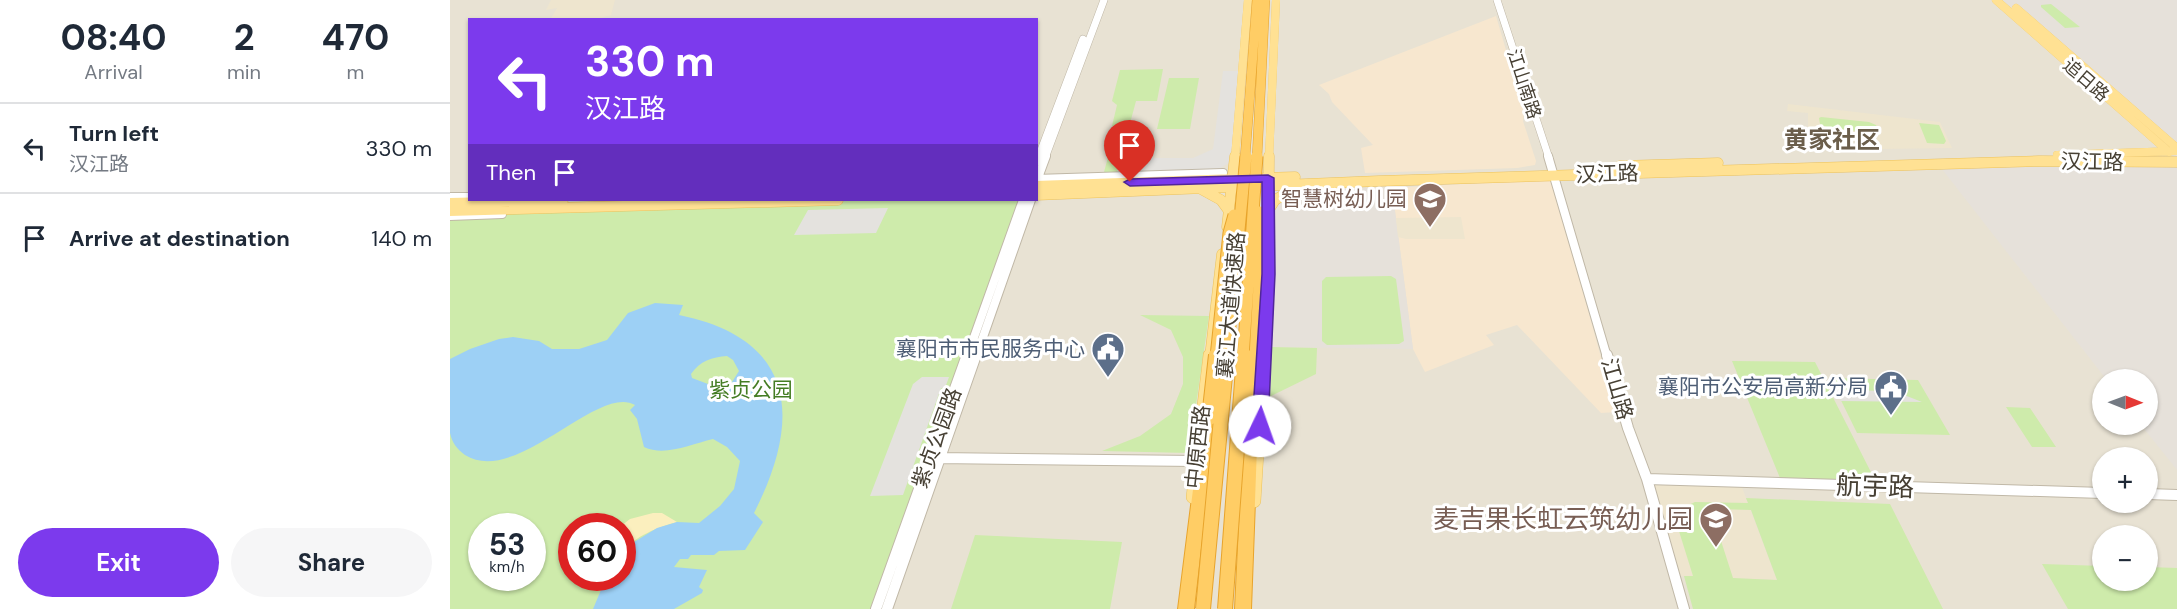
<!DOCTYPE html>
<html lang="en">
<head>
<meta charset="utf-8">
<style>
  body { margin:0; font-family:"DM Sans","Noto Sans SC",sans-serif; background:#f6f6f7; color:#1f2937; height:100vh; display:flex; flex-direction:column; font-size:22px; white-space:nowrap }
  * { box-sizing:border-box; margin:0 }
  p { font-size:20px; color:#747a83 }
  .icon { flex:none; width:33px; height:33px; fill:none; stroke:currentColor; stroke-width:2; stroke-linecap:round; stroke-linejoin:round }
  .map { position:relative; flex:1; overflow:hidden }
  .sheet { display:flex; flex-direction:column; background:#fff; width:450px }
  .sheet>* { flex:none }
  .hud { position:absolute; left:18px; top:18px; width:570px; height:183px; border-radius:0px; box-shadow:0 2px 4px #0004; background:#7c3aed; color:#fff; overflow:hidden }
  .needle { width:39px; rotate:91deg }
  .buttons { position:absolute; left:1642px; top:369px; display:grid; gap:12px }
  .buttons a { display:grid; place-items:center; width:66px; height:66px; border-radius:50%; background:#fff; box-shadow:0 2px 4px #0004; font-size:30px }
  .speed { position:absolute; left:18px; top:513px; display:flex; gap:12px; font-size:30px; font-weight:700; text-align:center }
  .speed>* { display:grid; place-content:center; width:78px; height:78px; border-radius:50%; background:#fff; box-shadow:0 2px 4px #0004; line-height:1 }
  .speed small { font-size:15px; font-weight:400 }
  .speed .limit { border:9px solid #d22; background:#fff; color:#111 }
  .pin { position:absolute; display:grid; place-items:center; width:51px; height:51px; color:#fff; margin:-62px -26px; border-radius:50% 50% 50% 0; rotate:-45deg; box-shadow:0 0 6px #0007 }
  .pin .icon { rotate:45deg }
  .me { position:absolute; width:66px; margin:-33px; rotate:3deg; stroke-linejoin:round; filter:drop-shadow(0 0 4px #0008) }
  .turn { display:flex; align-items:center; gap:21px; height:126px; padding:0 18px; font-size:27px }
  .turn .icon { width:78px; height:78px; stroke-width:2.5 }
  .turn b { display:block; font-size:42px; line-height:51px }
  .then { display:flex; align-items:center; height:57px; padding:0 18px; background:#0003; gap:12px; font-size:22px }
  .eta { display:flex; justify-content:space-evenly; align-items:center; height:102px; text-align:center }
  .eta b { font-size:36px; font-weight:700; line-height:42px }
  .primary-button { display:flex; gap:12px; margin-top:auto; padding:12px 18px }
  .primary-button a { flex:1; height:69px; border-radius:36px; background:#7c3aed; color:#fff; font-size:24px; font-weight:700; line-height:69px; text-align:center }
  .primary-button a+a { background:#f6f6f7; color:#1f2937 }
  ul { padding:0; list-style:none }
  li { display:flex; align-items:center; gap:18px; height:90px; padding:0 18px; border-top:2px solid #e0e1e3 }
  li div { flex:1 }
  li b { display:block; font-size:22px }
  li em { font-style:normal }
  main { display:flex; flex:1; min-height:0 }
  .map>svg:first-child { display:block }
  .residential { fill:#e8e2d3; fill-rule:evenodd }
  .commercial { fill:#f7e7cf }
  .industrial { fill:#e6e1da }
  .education { fill:#eee5ce }
  .green { fill:#ceebab; fill-rule:evenodd }
  .sand { fill:#fbefbe }
  .parking { fill:#e4e2de }
  .water { fill:#9dd0f5; fill-rule:evenodd }
  .lines { fill:none; stroke-linecap:round; stroke-linejoin:round }
  .minor-far2-casing { stroke:#c0b8a7; stroke-width:8 }
  .minor-far1-casing { stroke:#c0b8a7; stroke-width:10 }
  .minor-casing { stroke:#c0b8a7; stroke-width:12 }
  .major-far2-casing { stroke:#ecc25c; stroke-width:8 }
  .major-far1-casing { stroke:#ecc25c; stroke-width:11 }
  .major-casing { stroke:#ecc25c; stroke-width:14 }
  .highway-casing { stroke:#e8a42c; stroke-width:2 }
  .minor-far2 { stroke:#fff; stroke-width:7 }
  .minor-far1 { stroke:#fff; stroke-width:8 }
  .minor { stroke:#fff; stroke-width:10 }
  .major-far2 { stroke:#ffe193; stroke-width:8 }
  .major-far1 { stroke:#ffe193; stroke-width:10 }
  .major { stroke:#ffe193; stroke-width:13 }
  .highway { fill:#ffcd65; fill-rule:evenodd }
  .highway-bridge-far2-casing { stroke:#e8a42c; stroke-width:10; stroke-linecap:butt }
  .highway-bridge-far1-casing { stroke:#e8a42c; stroke-width:13; stroke-linecap:butt }
  .highway-bridge-casing { stroke:#e8a42c; stroke-width:16; stroke-linecap:butt }
  .highway-bridge-far2 { stroke:#ffcd65; stroke-width:9 }
  .highway-bridge-far1 { stroke:#ffcd65; stroke-width:11 }
  .highway-bridge { stroke:#ffcd65; stroke-width:14 }
  .route { fill:#7c3aed; stroke:#51269a; stroke-width:1.5 }
  .labels { text-anchor:middle; dominant-baseline:central; stroke-width:6; stroke-linejoin:round; paint-order:stroke }
  .far-street-label { font-size:18px; fill:#474034; stroke:#fff }
  .street-label { font-size:21px; fill:#474034; stroke:#fff }
  .education-label { font-size:21px; fill:#785e54; stroke:#fff; text-anchor:end }
  .service-label { font-size:21px; fill:#4e5e75; stroke:#fff; text-anchor:end }
  .park-label { font-size:21px; fill:#447d24; stroke:#fff }
  .quarter-label { font-size:24px; font-weight:bold; fill:#6b5e4b; stroke:#fff }
  .near-street-label { font-size:26px; fill:#474034; stroke:#fff }
  .near-education-label { font-size:26px; fill:#785e54; stroke:#fff; text-anchor:end }
</style>
</head>
<body>
<main>
<section class="sheet">
<div class="eta">
<div><b>08:40</b><p>Arrival</p></div>
<div><b>2</b><p>min</p></div>
<div><b>470</b><p>m</p></div>
</div>
<ul>
<li><svg class="icon" aria-label="left" viewBox="0 0 24 24"><path d="M17 20v-9H6M10 6l-5 5 5 5"/></svg><div><b>Turn left</b><p>汉江路</p></div><em>330 m</em></li>
<li><svg class="icon" aria-label="arrive" viewBox="0 0 24 24"><path d="M6 21V4h12l-3 4 3 4H6"/></svg><div><b>Arrive at destination</b></div><em>140 m</em></li>
</ul>
<div class="primary-button"><a>Exit</a><a>Share</a></div>
</section>
<div class="map">
<svg width="1727" height="609" viewBox="0 0 1727 609">
  <rect width="100%" height="100%" fill="#f4f0e5"/>
  <!-- residential -->
  <path class="residential" d="M 0,0 L 1727,0 L 1727,609 L 0,609 ZM 20,20 L 586,20 L 586,200 L 20,200 ZM 1653,380 L 1698,380 L 1698,424 L 1653,424 ZM 1653,458 L 1698,458 L 1698,502 L 1653,502 ZM 32,526 L 82,526 L 82,578 L 32,578 ZM 122,526 L 172,526 L 172,578 L 122,578 ZM 1653,536 L 1698,536 L 1698,580 L 1653,580 Z"/>
  <!-- commercial -->
  <path class="commercial" d="M 1046,16 L 1074,111 L 1073,121 L 1086,161 L 1085,165 L 1067,168 L 915,173 L 911,148 L 923,145 L 882,102 L 879,94 L 869,85 Z
    M 1102,179 L 1166,412 L 1151,413 L 1067,325 L 1036,335 L 1044,345 L 975,372 L 963,349 L 942,188 Z"/>
  <!-- industrial -->
  <path class="industrial" d="M 1546,0 L 1727,0 L 1727,160 Z
    M 1727,162 L 1727,470 L 1691,425 L 1698,424 L 1698,380 L 1656,379 L 1488,164 Z
    M 942,188 L 963,349 L 818,347 L 821,213 L 830,199 L 847,190 Z"/>
  <!-- education -->
  <path class="education" d="M 101,0 L 165,0 L 161,15 L 147,19 L 100,20 L 107,8 L 96,10 Z
    M 1338,104 L 1490,122 L 1502,148 L 1427,149 L 1422,142 L 1405,141 L 1399,134 L 1358,132 L 1358,113 L 1337,111 Z
    M 1011,217 L 1015,239 L 956,239 L 948,237 L 946,218 Z
    M 1197,479 L 1290,482 L 1327,580 L 1224,576 Z"/>
  <!-- green -->
  <path class="green" d="M 1601,4 L 1630,27 L 1615,28 L 1591,7 L 1591,5 Z
    M 713,69 L 707,101 L 686,101 L 667,172 L 654,172 L 666,128 L 662,126 L 667,105 L 662,101 L 670,70 Z
    M 719,78 L 749,78 L 740,129 L 707,129 Z
    M 1371,117 L 1419,122 L 1426,125 L 1429,131 L 1422,133 L 1376,127 L 1370,124 L 1369,118 Z
    M 1469,123 L 1489,125 L 1496,141 L 1494,144 L 1477,143 Z
    M 388,200 L 573,200 L 562,222 L 420,609 L 0,609 L 0,211 ZM 32,526 L 82,526 L 82,578 L 32,578 ZM 122,526 L 172,526 L 172,578 L 122,578 Z
    M 941,276 L 946,279 L 954,341 L 949,344 L 877,345 L 872,341 L 872,281 L 876,277 Z
    M 690,315 L 759,316 L 739,453 L 652,451 L 690,436 L 721,414 L 733,384 L 733,357 L 721,330 Z
    M 818,347 L 867,348 L 866,374 L 817,398 Z
    M 1282,361 L 1365,362 L 1428,486 L 1332,483 Z
    M 1380,378 L 1468,380 L 1500,435 L 1407,433 Z
    M 1556,407 L 1580,408 L 1606,447 L 1582,447 Z
    M 1296,498 L 1440,504 L 1493,609 L 1243,609 L 1234,576 L 1243,576 L 1223,512 L 1245,502 L 1298,503 ZM 1268,509 L 1301,510 L 1327,580 L 1283,578 L 1263,516 Z
    M 525,535 L 672,542 L 660,609 L 501,609 Z
    M 1592,564 L 1653,566 L 1653,580 L 1698,580 L 1698,567 L 1727,568 L 1727,609 L 1618,609 Z"/>
  <!-- sand -->
  <path class="sand" d="M 203,513 L 212,513 L 227,522 C 209,527 184,536 173,552 L 171,526 L 180,519 Z"/>
  <!-- parking -->
  <path class="parking" d="M 773,71 L 790,71 L 782,159 L 779,163 L 761,173 L 669,175 L 674,158 L 743,158 L 763,149 Z
    M 438,208 L 426,233 L 344,235 L 358,210 Z
    M 472,377 L 499,377 L 495,388 L 491,388 L 453,495 L 420,496 L 463,384 Z
    M 1386,390 L 1444,391 L 1472,402 L 1391,401 Z"/>
  <!-- water -->
  <path class="water" d="M 205,303 L 233,305 L 229,315 C 347,339 352,419 304,513 L 313,522 L 295,550 L 269,551 L 264,555 L 241,555 L 238,559 L 230,559 L 224,567 L 257,570 L 249,587 L 253,590 L 252,593 L 224,609 L 143,609 L 156,578 L 172,578 L 173,552 L 176,547 L 207,528 L 227,522 L 249,523 L 270,506 L 284,489 L 290,461 L 277,447 L 263,439 C 241,444 215,457 194,447 L 187,419 L 180,410 L 185,405 C 148,383 66,487 15,455 C 7,449 2,443 0,433 C 0,412 0,381 0,359 L 20,349 L 49,339 L 63,337 L 89,341 L 102,349 L 129,349 L 157,340 L 178,313 ZM 277,356 L 283,360 L 289,371 L 282,382 L 266,387 L 242,378 L 241,374 C 250,361 262,357 277,356 Z"/>
  <g class="lines">
    <defs>
      <path id="minor-far2" d="M 1047,0 L 1099,158
        M 588,158 L 633,39
        M 595,158 L 654,0"/>
      <path id="minor-far1" d="M 1098,156 L 1157,357
        M 586,162 L 588,156
        M 586,179 L 773,173
        M 586,183 L 596,156
        M 0,197 L 20,197
        M 0,216 L 52,214
        M 517,357 L 573,200
        M 526,357 L 581,200"/>
      <path id="minor" d="M 1157,355 L 1178,428 L 1197,479 L 1234,609
        M 487,458 L 746,461
        M 1197,479 L 1653,493
        M 1698,494 L 1727,495
        M 426,609 L 517,355
        M 437,609 L 526,355"/>
      <path id="major-far2" d="M 1546,0 L 1719,152
        M 1566,8 L 1727,148
        M 1607,155 L 1727,151
        M 785,158 L 798,0
        M 819,158 L 826,0"/>
      <path id="major-far1" d="M 1170,166 L 1268,163
        M 586,186 L 845,177
        M 751,189 L 771,200 L 779,211
        M 586,195 L 929,181 L 1589,161 L 1727,162
        M 0,203 L 113,200
        M 0,211 L 388,200
        M 818,211 L 825,200 L 847,187
        M 777,227 L 785,156
        M 760,357 L 772,254
        M 813,357 L 818,274 L 819,156"/>
      <path id="major" d="M 743,497 L 760,355
        M 804,501 L 813,355"/>
      <path id="highway" d="M 759,413 L 764,414 L 766,418 L 744,609 L 728,609 L 752,418 L 754,414 Z
        M 801,415 L 806,416 L 808,420 L 801,609 L 785,609 L 794,420 L 796,416 Z"/>
    </defs>
    <!-- minor-far2 casing -->
    <use href="#minor-far2" class="minor-far2-casing"/>
    <!-- minor-far1 casing -->
    <use href="#minor-far1" class="minor-far1-casing"/>
    <!-- minor casing -->
    <use href="#minor" class="minor-casing"/>
    <!-- major-far2 casing -->
    <use href="#major-far2" class="major-far2-casing"/>
    <!-- major-far1 casing -->
    <use href="#major-far1" class="major-far1-casing"/>
    <!-- major casing -->
    <use href="#major" class="major-casing"/>
    <!-- highway casing -->
    <use href="#highway" class="highway-casing"/>
    <!-- minor-far2 -->
    <use href="#minor-far2" class="minor-far2"/>
    <!-- minor-far1 -->
    <use href="#minor-far1" class="minor-far1"/>
    <!-- minor -->
    <use href="#minor" class="minor"/>
    <!-- major-far2 -->
    <use href="#major-far2" class="major-far2"/>
    <!-- major-far1 -->
    <use href="#major-far1" class="major-far1"/>
    <!-- major -->
    <use href="#major" class="major"/>
    <!-- highway -->
    <use href="#highway" class="highway"/>
    <defs>
      <path id="highway-bridge-far2" d="M 795,158 L 807,0
        M 807,158 L 815,0"/>
      <path id="highway-bridge-far1" d="M 766,357 L 779,233 L 784,215
        M 777,357 L 796,156
        M 793,357 L 807,156
        M 805,357 L 812,232 L 810,212"/>
      <path id="highway-bridge" d="M 759,418 L 766,355
        M 801,420 L 805,355
        M 753,609 L 777,355
        M 775,609 L 794,355"/>
    </defs>
    <!-- highway-bridge-far2 casing -->
    <use href="#highway-bridge-far2" class="highway-bridge-far2-casing"/>
    <!-- highway-bridge-far1 casing -->
    <use href="#highway-bridge-far1" class="highway-bridge-far1-casing"/>
    <!-- highway-bridge casing -->
    <use href="#highway-bridge" class="highway-bridge-casing"/>
    <!-- highway-bridge-far2 -->
    <use href="#highway-bridge-far2" class="highway-bridge-far2"/>
    <!-- highway-bridge-far1 -->
    <use href="#highway-bridge-far1" class="highway-bridge-far1"/>
    <!-- highway-bridge -->
    <use href="#highway-bridge" class="highway-bridge"/>
  </g>
  <!-- route -->
  <path class="route" d="M 818,175 L 824,178 L 825,274 L 818,426 L 815,430 L 805,430 L 802,426 L 812,274 L 812,182 L 680,186 L 674,182 L 680,179 Z"/>
  <!-- icons -->
  <defs>
    <symbol id="school-pin" viewBox="-11 -11 22 30"><path d="M0 17L-7.5 6A9.5 9.5 0 1 1 7.5 6Z" fill="#8d6e63" stroke="#fff"/><path d="M0-5L7-2L0 1L-7-2ZM-4 1L0 2.5L4 1V4Q0 6-4 4Z" fill="#fff"/></symbol>
    <symbol id="civic-pin" viewBox="-11 -11 22 30"><path d="M0 17L-7.5 6A9.5 9.5 0 1 1 7.5 6Z" fill="#5c6f8a" stroke="#fff"/><path d="M-.6-6.5H3V-4.5H.6V-3L4-1V1h2V6H-6V1h2V-1L-.6-3ZM-1.2 2.5V6h2.4V2.5Z" fill="#fff"/></symbol>
  </defs>
  <g fill-rule="evenodd">
    <use href="#school-pin" x="961" y="180" width="38" height="52"/>
    <use href="#civic-pin" x="639" y="330" width="38" height="52"/>
    <use href="#civic-pin" x="1422" y="368" width="38" height="52"/>
    <use href="#school-pin" x="1247" y="500" width="38" height="52"/>
  </g>
  <g class="labels">
    <!-- far-street labels -->
    <g class="far-street-label">
      <text transform="translate(1636 80) rotate(41)">追日路</text>
      <text transform="translate(1074 84) rotate(72)">江山南路</text>
    </g>
    <!-- street labels -->
    <g class="street-label">
      <text transform="translate(1642 162) rotate(1)">汉江路</text>
      <text transform="translate(1157 174) rotate(-2)">汉江路</text>
      <text transform="translate(781 305) rotate(-85)">襄江大道快速路</text>
      <text transform="translate(1167 389) rotate(74)">江山路</text>
      <text transform="translate(487 438) rotate(-70)">紫贞公园路</text>
      <text transform="translate(748 447) rotate(-84)">中原西路</text>
    </g>
    <!-- education labels -->
    <g class="education-label">
      <text x="957" y="199">智慧树幼儿园</text>
    </g>
    <!-- service labels -->
    <g class="service-label">
      <text x="635" y="349">襄阳市市民服务中心</text>
      <text x="1418" y="387">襄阳市公安局高新分局</text>
    </g>
    <!-- park labels -->
    <g class="park-label">
      <text x="301" y="390">紫贞公园</text>
    </g>
    <!-- quarter labels -->
    <g class="quarter-label">
      <text x="1382" y="139">黄家社区</text>
    </g>
    <!-- near-street labels -->
    <g class="near-street-label">
      <text transform="translate(1425 486) rotate(2)">航宇路</text>
    </g>
    <!-- near-education labels -->
    <g class="near-education-label">
      <text x="1243" y="519">麦吉果长虹云筑幼儿园</text>
    </g>
  </g>
</svg>
<div class="buttons">
<a><svg class="needle" viewBox="-14 -14 28 28"><path d="M0-13l5 13h-10z" fill="#e53935"/><path d="M0 13l5-13h-10z" fill="#747a83"/></svg></a>
<a>+</a>
<a>−</a>
</div>
<div class="speed"><div>53<small>km/h</small></div><div class="limit">60</div></div>
<div class="pin" style="left:680px;top:182px;background:#d93025"><svg class="icon" aria-label="arrive" viewBox="0 0 24 24"><path d="M6 21V4h12l-3 4 3 4H6"/></svg></div>
<svg class="me" style="left:810px;top:426px" viewBox="-20 -20 40 40"><circle r="19" fill="#fff"/><path d="M0-13L10 11 0 6-10 11z" fill="#7c3aed"/></svg>
<div class="hud">
<div class="turn"><svg class="icon" aria-label="left" viewBox="0 0 24 24"><path d="M17 20v-9H6M10 6l-5 5 5 5"/></svg><div><b>330 m</b>汉江路</div></div>
<div class="then">Then<svg class="icon" aria-label="arrive" viewBox="0 0 24 24"><path d="M6 21V4h12l-3 4 3 4H6"/></svg></div>
</div>
</div>
</main>
</body>
</html>
